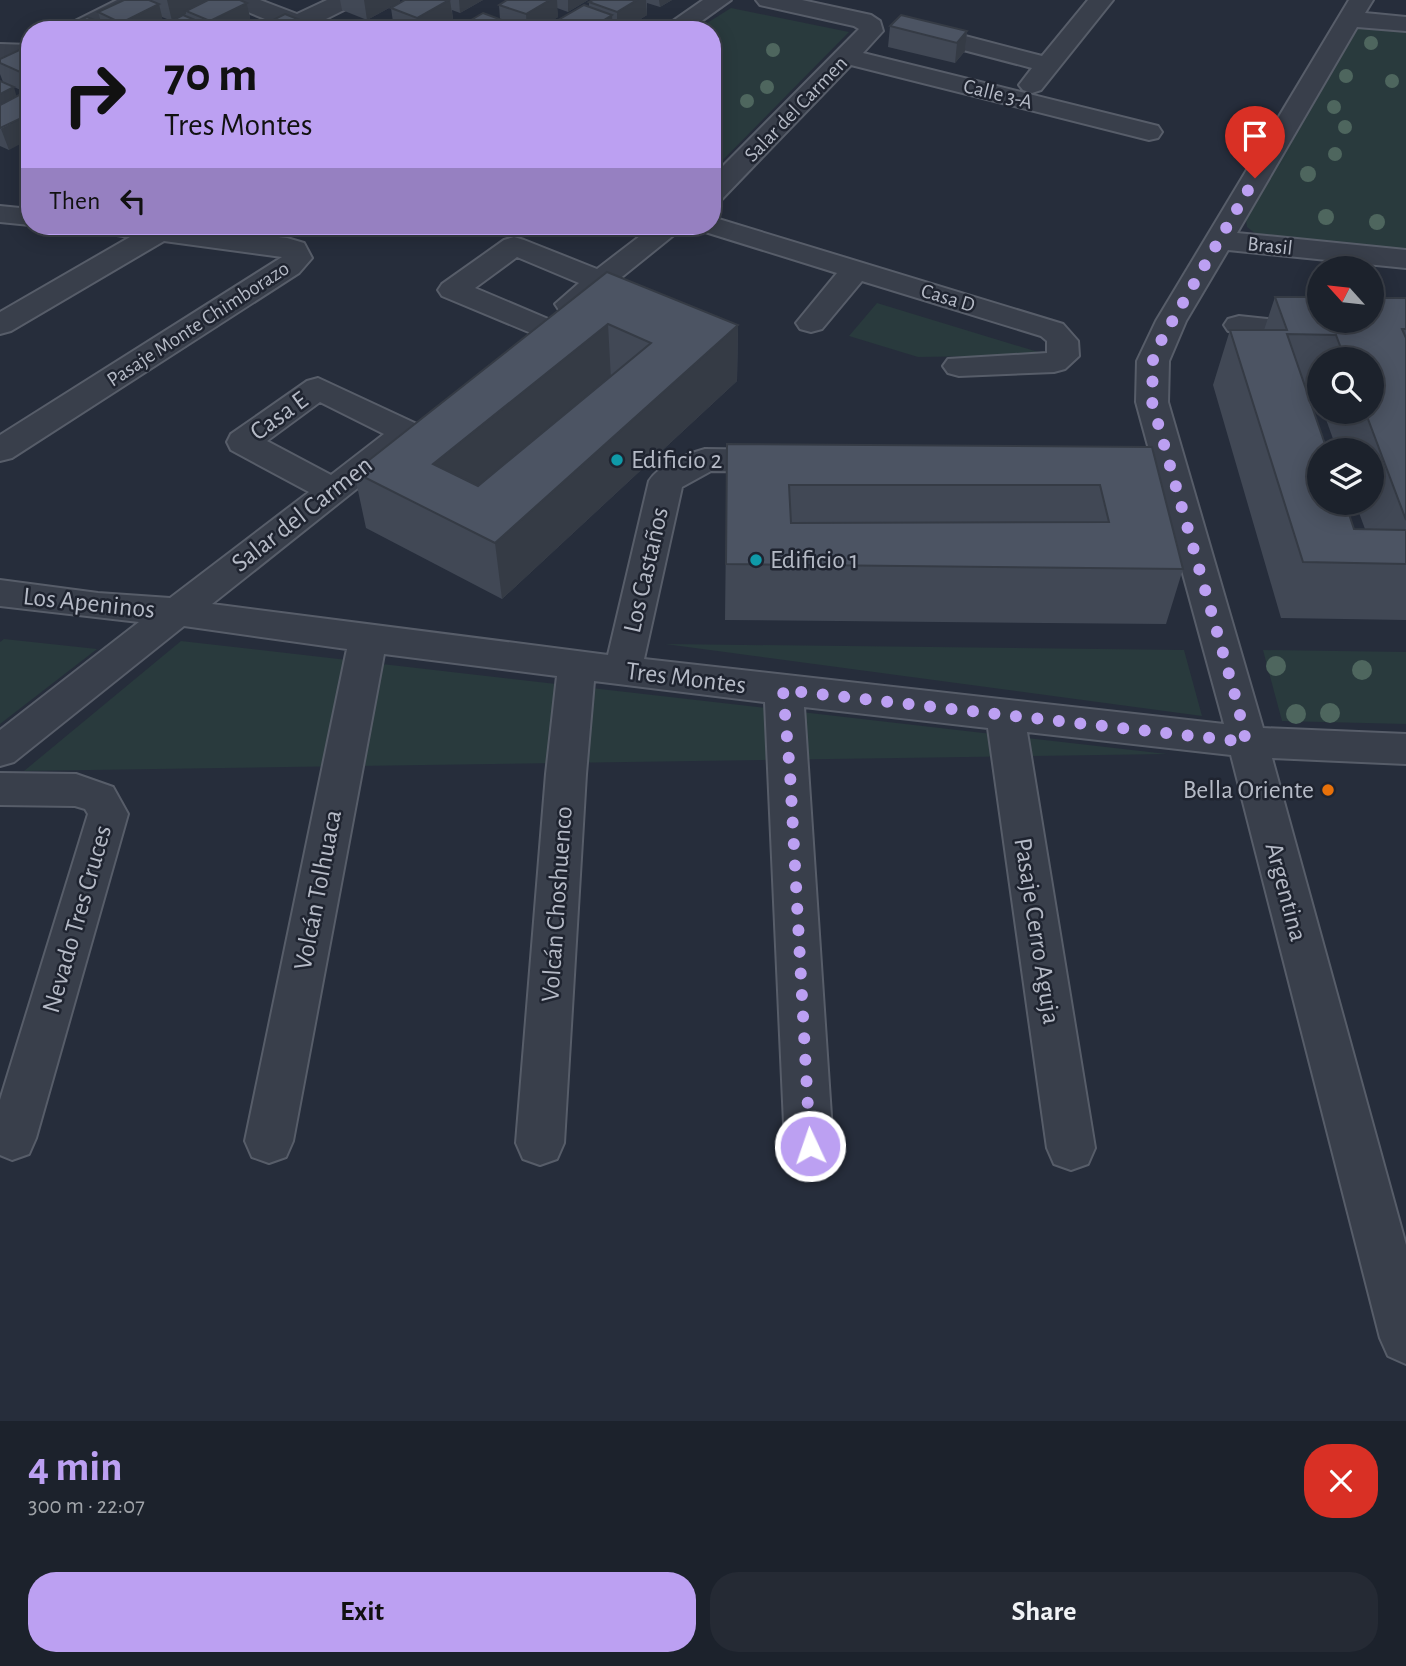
<!DOCTYPE html>
<html lang="en">
<head>
<meta charset="utf-8">
<style>
  body { margin:0; font-family:"Alegreya Sans",sans-serif; background:#252a34; color:#f1f3f6; height:100vh; display:flex; flex-direction:column; font-size:26px; white-space:nowrap }
  * { box-sizing:border-box; margin:0 }
  p { font-size:23px; color:#a0a4a9 }
  .icon { flex:none; width:38px; height:38px; fill:none; stroke:currentColor; stroke-width:2; stroke-linecap:round; stroke-linejoin:round }
  .map { position:relative; height:1421px; overflow:hidden }
  .side { display:flex; flex-direction:column; background:#1c222c; flex:1 }
  .side>* { flex:none }
  .hud { position:absolute; left:21px; top:21px; width:700px; height:214px; border-radius:28px; box-shadow:0 4px 18px #0003,0 0 0 2px #3a3f48; background:#bca0f2; color:#111; overflow:hidden }
  .needle { width:46px; rotate:297deg }
  .fabs { position:absolute; left:1307px; top:256px; display:grid; gap:14px }
  .fabs a { display:grid; place-items:center; width:77px; height:77px; border-radius:50%; background:#1c222c; box-shadow:0 4px 18px #0003,0 0 0 2px #3a3f48; font-size:35px }
  .pin { position:absolute; display:grid; place-items:center; width:60px; height:60px; color:#fff; margin:-72px -30px; border-radius:50% 50% 50% 0; rotate:-45deg; box-shadow:0 0 7px #0007 }
  .pin .icon { rotate:45deg }
  .me { position:absolute; width:77px; margin:-38px; rotate:357deg; stroke-linejoin:round; filter:drop-shadow(0 0 5px #0008) }
  .turn { display:flex; align-items:center; gap:24px; height:147px; padding:0 28px; font-size:32px }
  .turn .icon { width:91px; height:91px; stroke-width:2.5 }
  .turn b { display:block; font-size:49px; line-height:60px }
  .then { display:flex; align-items:center; height:66px; padding:0 28px; background:#0003; gap:14px; font-size:26px }
  .round { display:grid; place-items:center; flex:none; width:74px; height:74px; border-radius:28px; background:#252a34 }
  .overview { display:flex; align-items:center; justify-content:space-between; height:119px; padding:0 28px }
  h1 { font-size:42px; font-weight:700; line-height:52px; color:#bca0f2 }
  .primary-button { display:flex; gap:14px; margin-top:auto; padding:14px 28px }
  .primary-button a { flex:1; height:80px; border-radius:28px; background:#bca0f2; color:#111; font-size:28px; font-weight:700; line-height:80px; text-align:center }
  .primary-button a+a { background:#252a34; color:#f1f3f6 }
  .map>svg:first-child { display:block }
  .green { fill:#293a3d }
  .lines { fill:none; stroke-linecap:round; stroke-linejoin:round }
  .minor-casing { stroke:#575d69; stroke-width:4 }
  .minor { fill:#393f4b; fill-rule:evenodd }
  .tree { fill:#4e665e }
  .wall { fill:#414855; fill-rule:evenodd }
  .shaded-wall { fill:#353b45 }
  .building { fill:#4c5463; stroke:#353b45; stroke-width:2; fill-rule:evenodd }
  .route { stroke:#bca0f2; stroke-width:12; stroke-dasharray:0 21.6 }
  .culture-dot { fill:#0f9aa8; stroke:#1f2430; stroke-width:2.5 }
  .food-dot { fill:#e8710a; stroke:#1f2430; stroke-width:2.5 }
  .labels { text-anchor:middle; dominant-baseline:central; stroke-width:5; stroke-linejoin:round; paint-order:stroke }
  .far-street-label { font-size:21px; fill:#b5bac6; stroke:#1f2430 }
  .street-label { font-size:26px; fill:#b5bac6; stroke:#1f2430 }
  .poi-label { font-size:26px; fill:#b5bac6; stroke:#1f2430; text-anchor:start }
</style>
</head>
<body>
<div class="map">
<svg width="1406" height="1421" viewBox="0 0 1406 1421">
  <rect width="100%" height="100%" fill="#262d3b"/>
  <!-- green -->
  <path class="green" d="M 731,8 L 849,32 L 712,171 L 712,30 L 696,30 Z
    M 1358,26 L 1406,27 L 1406,250 L 1270,238 L 1256,234 L 1247,227 L 1246,220 Z
    M 877,303 L 1048,355 L 918,357 L 849,336 Z
    M 4,639 L 97,649 L 0,724 L 0,642 Z
    M 181,641 L 1167,754 L 24,771 Z
    M 665,644 L 1184,650 L 1202,716 Z
    M 1263,650 L 1406,652 L 1406,724 L 1282,721 Z"/>
  <g class="lines">
    <defs>
      <path id="minor" d="M 117,0 L 148,0 L 144,5 L 95,30 L 64,30 L 67,25 Z
        M 227,0 L 260,0 L 297,14 L 327,0 L 358,0 L 354,5 L 318,23 L 327,30 L 273,30 L 277,24 L 231,5 Z
        M 703,0 L 731,0 L 689,30 L 660,30 Z
        M 756,0 L 802,0 L 871,15 L 880,21 L 883,31 L 863,53 L 1158,126 L 1162,132 L 1158,138 L 1149,140 L 851,65 L 722,199 L 712,201 L 712,177 L 859,29 L 854,26 L 760,5 Z
        M 1088,0 L 1113,0 L 1041,90 L 1032,93 L 1023,90 L 1019,85 L 1032,68 L 910,36 L 907,31 L 910,26 L 919,24 L 1042,56 Z
        M 1349,0 L 1373,0 L 1365,13 L 1406,17 L 1406,31 L 1357,27 L 1237,233 L 1406,250 L 1406,268 L 1228,250 L 1186,321 L 1169,361 L 1168,402 L 1263,728 L 1406,734 L 1406,764 L 1272,758 L 1406,1245 L 1406,1364 L 1388,1356 L 1380,1338 L 1231,755 L 1027,732 L 1095,1148 L 1088,1164 L 1071,1170 L 1054,1164 L 1047,1148 L 988,728 L 804,707 L 833,1146 L 826,1162 L 809,1168 L 792,1162 L 785,1146 L 765,702 L 594,681 L 586,774 L 564,1143 L 557,1159 L 540,1165 L 523,1159 L 516,1143 L 546,774 L 557,676 L 384,654 L 293,1141 L 286,1157 L 269,1163 L 252,1157 L 245,1141 L 347,649 L 184,626 L 14,762 L 0,766 L 0,730 L 139,622 L 0,606 L 0,580 L 98,593 L 170,598 L 309,492 L 231,450 L 227,442 L 231,434 L 307,381 L 318,378 L 419,425 L 423,432 L 408,448 L 212,604 L 608,655 L 649,481 C 659,465 687,454 705,449 L 779,450 L 791,453 L 796,461 L 791,469 L 779,472 L 711,471 L 682,487 L 644,659 L 1224,724 L 1136,402 L 1137,361 L 1156,321 ZM 320,402 L 384,434 L 331,475 L 267,441 Z
        M 0,44 L 30,45 L 30,59 L 0,58 Z
        M 0,206 L 30,209 L 30,225 L 0,222 Z
        M 712,217 L 1063,324 L 1078,341 L 1079,356 L 1065,369 L 1054,372 L 959,376 L 948,373 L 943,366 L 948,359 L 1047,353 L 1047,341 L 1041,336 L 862,281 L 822,329 L 811,332 L 800,329 L 796,323 L 837,273 L 702,231 L 698,226 L 712,226 Z
        M 93,226 L 178,226 L 287,238 L 304,243 L 312,258 L 299,273 L 12,458 L 0,461 L 0,435 L 282,257 L 164,241 L 11,331 L 0,334 L 0,312 L 130,237 L 97,232 Z
        M 653,226 L 685,226 L 581,310 L 570,313 L 559,310 L 555,304 L 579,283 L 517,257 L 475,288 L 553,321 L 557,327 L 553,333 L 542,336 L 531,333 L 442,296 L 438,290 L 442,284 L 504,240 L 514,237 L 524,240 L 597,269 Z
        M 1239,316 L 1406,334 L 1406,352 L 1228,331 L 1224,325 L 1228,319 Z
        M 0,773 L 76,774 L 113,787 L 128,814 L 36,1138 L 29,1154 L 12,1160 L 0,1155 L 0,1100 L 88,814 L 85,809 L 75,806 L 0,805 Z"/>
    </defs>
    <!-- minor casing -->
    <use href="#minor" class="minor-casing"/>
    <!-- minor -->
    <use href="#minor" class="minor"/>
  </g>
  <!-- trees -->
  <g class="tree">
    <circle cx="1371" cy="43" r="7"/>
    <circle cx="773" cy="50" r="7"/>
    <circle cx="1346" cy="76" r="7"/>
    <circle cx="1392" cy="81" r="7"/>
    <circle cx="767" cy="87" r="7"/>
    <circle cx="747" cy="101" r="7"/>
    <circle cx="1334" cy="107" r="7"/>
    <circle cx="1345" cy="127" r="7"/>
    <circle cx="1335" cy="154" r="7"/>
    <circle cx="1308" cy="174" r="8"/>
    <circle cx="1326" cy="217" r="8"/>
    <circle cx="1377" cy="222" r="8"/>
    <circle cx="1276" cy="666" r="10"/>
    <circle cx="1362" cy="670" r="10"/>
    <circle cx="1330" cy="713" r="10"/>
    <circle cx="1296" cy="714" r="10"/>
  </g>
  <!-- wall -->
  <path class="wall" d="M 124,0 L 240,0 L 247,3 L 251,23 L 238,30 L 154,30 L 172,21 L 162,17 L 154,30 L 59,30 L 101,22 L 98,12 Z
    M 340,0 L 400,0 L 400,2 L 367,20 L 342,10 Z
    M 405,0 L 483,0 L 460,13 L 452,10 L 453,20 L 435,30 L 397,30 L 394,29 L 391,8 Z
    M 507,0 L 588,0 L 568,12 L 557,8 L 558,17 L 536,30 L 454,30 L 500,19 L 499,5 Z
    M 593,0 L 672,0 L 660,7 L 647,3 L 647,15 L 623,30 L 554,30 L 553,23 L 589,7 L 589,2 Z
    M 890,26 L 967,31 L 965,51 L 955,63 L 888,47 Z
    M 30,45 L 27,93 L 14,87 L 9,150 L 0,146 L 0,81 L 3,82 L 0,74 L 0,59 Z
    M 607,272 L 738,325 L 737,381 L 502,599 L 366,528 L 354,472 Z
    M 1275,297 L 1406,298 L 1406,620 L 1281,618 L 1213,385 L 1230,330 L 1264,330 ZM 1320,359 L 1372,359 L 1372,411 L 1323,411 L 1337,450 L 1372,450 L 1372,502 L 1355,502 L 1365,529 L 1354,529 L 1306,391 L 1316,391 L 1320,401 Z
    M 727,444 L 1152,447 L 1183,569 L 1166,624 L 725,620 Z"/>
  <!-- shaded-wall -->
  <path class="shaded-wall" d="M 167,0 L 207,0 L 186,11 L 186,14 L 172,21 Z
    M 364,0 L 400,0 L 400,2 L 367,20 Z
    M 450,0 L 453,20 L 435,30 L 419,30 L 417,18 Z
    M 459,0 L 483,0 L 460,13 Z
    M 550,0 L 557,0 L 558,17 L 536,30 L 527,30 L 526,14 Z
    M 568,0 L 588,0 L 568,12 Z
    M 637,0 L 646,0 L 647,15 L 623,30 L 617,30 L 617,12 Z
    M 659,0 L 672,0 L 660,7 Z
    M 247,3 L 251,23 L 238,30 L 212,30 L 210,21 Z
    M 159,4 L 164,25 L 154,30 L 123,30 L 121,23 Z
    M 612,15 L 613,30 L 588,30 Z
    M 510,23 L 511,30 L 499,30 Z
    M 310,24 L 311,30 L 298,30 Z
    M 207,25 L 208,30 L 199,30 Z
    M 967,31 L 965,51 L 955,63 L 957,43 Z
    M 30,67 L 30,92 L 27,93 L 20,72 Z
    M 14,87 L 17,98 L 0,107 L 0,94 Z
    M 30,114 L 30,139 L 9,150 L 1,129 Z
    M 608,324 L 611,380 L 445,518 L 433,464 Z
    M 738,325 L 737,381 L 502,599 L 495,543 Z"/>
  <!-- building -->
  <path class="building" d="M 124,0 L 149,0 L 159,4 L 121,23 L 98,12 Z
    M 208,0 L 240,0 L 247,3 L 210,21 L 186,11 Z
    M 405,0 L 449,0 L 417,18 L 391,8 Z
    M 507,0 L 550,0 L 526,14 L 499,5 Z
    M 593,0 L 637,0 L 617,12 L 589,2 Z
    M 584,5 L 612,15 L 588,30 L 571,30 L 553,23 Z
    M 483,13 L 510,23 L 499,30 L 454,30 Z
    M 285,14 L 310,24 L 298,30 L 253,30 Z
    M 183,15 L 207,25 L 199,30 L 154,30 Z
    M 901,15 L 967,31 L 957,43 L 890,26 Z
    M 87,17 L 111,27 L 105,30 L 59,30 Z
    M 30,45 L 30,67 L 20,72 L 0,63 L 0,59 Z
    M 0,81 L 14,87 L 0,94 Z
    M 19,95 L 30,100 L 30,114 L 0,128 L 0,105 Z
    M 607,272 L 738,325 L 495,543 L 354,472 ZM 608,324 L 651,343 L 478,486 L 433,464 Z
    M 1275,297 L 1320,297 L 1320,320 L 1372,320 L 1372,298 L 1406,298 L 1406,329 L 1402,329 L 1406,338 L 1406,520 L 1365,411 L 1372,411 L 1372,359 L 1345,359 L 1336,335 L 1287,334 L 1327,450 L 1320,450 L 1320,502 L 1345,502 L 1354,529 L 1406,530 L 1406,564 L 1303,562 L 1230,330 L 1287,330 Z
    M 727,444 L 1152,447 L 1183,569 L 726,564 ZM 789,485 L 1100,485 L 1109,522 L 791,523 Z"/>
  <g class="lines">
    <!-- route -->
    <path class="route" d="M 810,1146 L 790,773 L 783,690 L 1246,742 L 1238,706 L 1152,402 L 1153,360 L 1162,339 L 1255,178"/>
  </g>
  <!-- markers -->
  <g class="culture-dot">
    <circle cx="617" cy="460" r="7"/>
    <circle cx="756" cy="560" r="7"/>
  </g>
  <circle class="food-dot" cx="1328" cy="790" r="7"/>
  <g class="labels">
    <!-- far-street labels -->
    <g class="far-street-label">
      <text transform="translate(998 94) rotate(14)">Calle 3-A</text>
      <text transform="translate(796 109) rotate(-46)">Salar del Carmen</text>
      <text transform="translate(1270 246) rotate(6)">Brasil</text>
      <text transform="translate(948 298) rotate(17)">Casa D</text>
      <text transform="translate(198 324) rotate(-33)">Pasaje Monte Chimborazo</text>
    </g>
    <!-- street labels -->
    <g class="street-label">
      <text transform="translate(279 416) rotate(-36)">Casa E</text>
      <text transform="translate(302 514) rotate(-38)">Salar del Carmen</text>
      <text transform="translate(646 570) rotate(-77)">Los Castaños</text>
      <text transform="translate(89 603) rotate(6)">Los Apeninos</text>
      <text transform="translate(686 678) rotate(7)">Tres Montes</text>
      <text transform="translate(318 890) rotate(-79)">Volcán Tolhuaca</text>
      <text transform="translate(1286 892) rotate(75)">Argentina</text>
      <text transform="translate(557 904) rotate(-86)">Volcán Choshuenco</text>
      <text transform="translate(77 919) rotate(-74)">Nevado Tres Cruces</text>
      <text transform="translate(1037 931) rotate(81)">Pasaje Cerro Aguja</text>
    </g>
    <!-- poi labels -->
    <g class="poi-label">
      <text x="631" y="460">Edificio 2</text>
      <text x="770" y="560">Edificio 1</text>
      <text x="1314" y="790" text-anchor="end">Bella Oriente</text>
    </g>
  </g>
</svg>
<div class="fabs">
<a><svg class="needle" viewBox="-14 -14 28 28"><path d="M0-13l5 13h-10z" fill="#e53935"/><path d="M0 13l5-13h-10z" fill="#a0a4a9"/></svg></a>
<a><svg class="icon" aria-label="search" viewBox="0 0 24 24"><circle cx="10" cy="10" r="6"/><path d="M15 15l6 6"/></svg></a>
<a><svg class="icon" aria-label="layers" viewBox="0 0 24 24"><path d="M12 4l9 5-9 5-9-5zM3 14l9 5 9-5"/></svg></a>
</div>
<div class="pin" style="left:1255px;top:178px;background:#d93025"><svg class="icon" aria-label="arrive" viewBox="0 0 24 24"><path d="M6 21V4h12l-3 4 3 4H6"/></svg></div>
<svg class="me" style="left:810px;top:1146px" viewBox="-20 -20 40 40"><circle r="17" fill="#bca0f2" stroke="#fff" stroke-width="3"/><path d="M0-11L8 9 0 5-8 9z" fill="#fff"/></svg>
<div class="hud">
<div class="turn"><svg class="icon" aria-label="right" viewBox="0 0 24 24"><path d="M7 20v-9h11M14 6l5 5-5 5"/></svg><div><b>70 m</b>Tres Montes</div></div>
<div class="then">Then<svg class="icon" aria-label="left" viewBox="0 0 24 24"><path d="M17 20v-9H6M10 6l-5 5 5 5"/></svg></div>
</div>
</div>
<section class="side">
<div class="overview"><div><h1>4 min</h1><p>300 m · 22:07</p></div><a class="round" style="background:#d93025;color:#fff"><svg class="icon" aria-label="close" viewBox="0 0 24 24"><path d="M6 6l12 12M18 6L6 18"/></svg></a></div>
<div class="primary-button"><a>Exit</a><a>Share</a></div>
</section>
</body>
</html>
